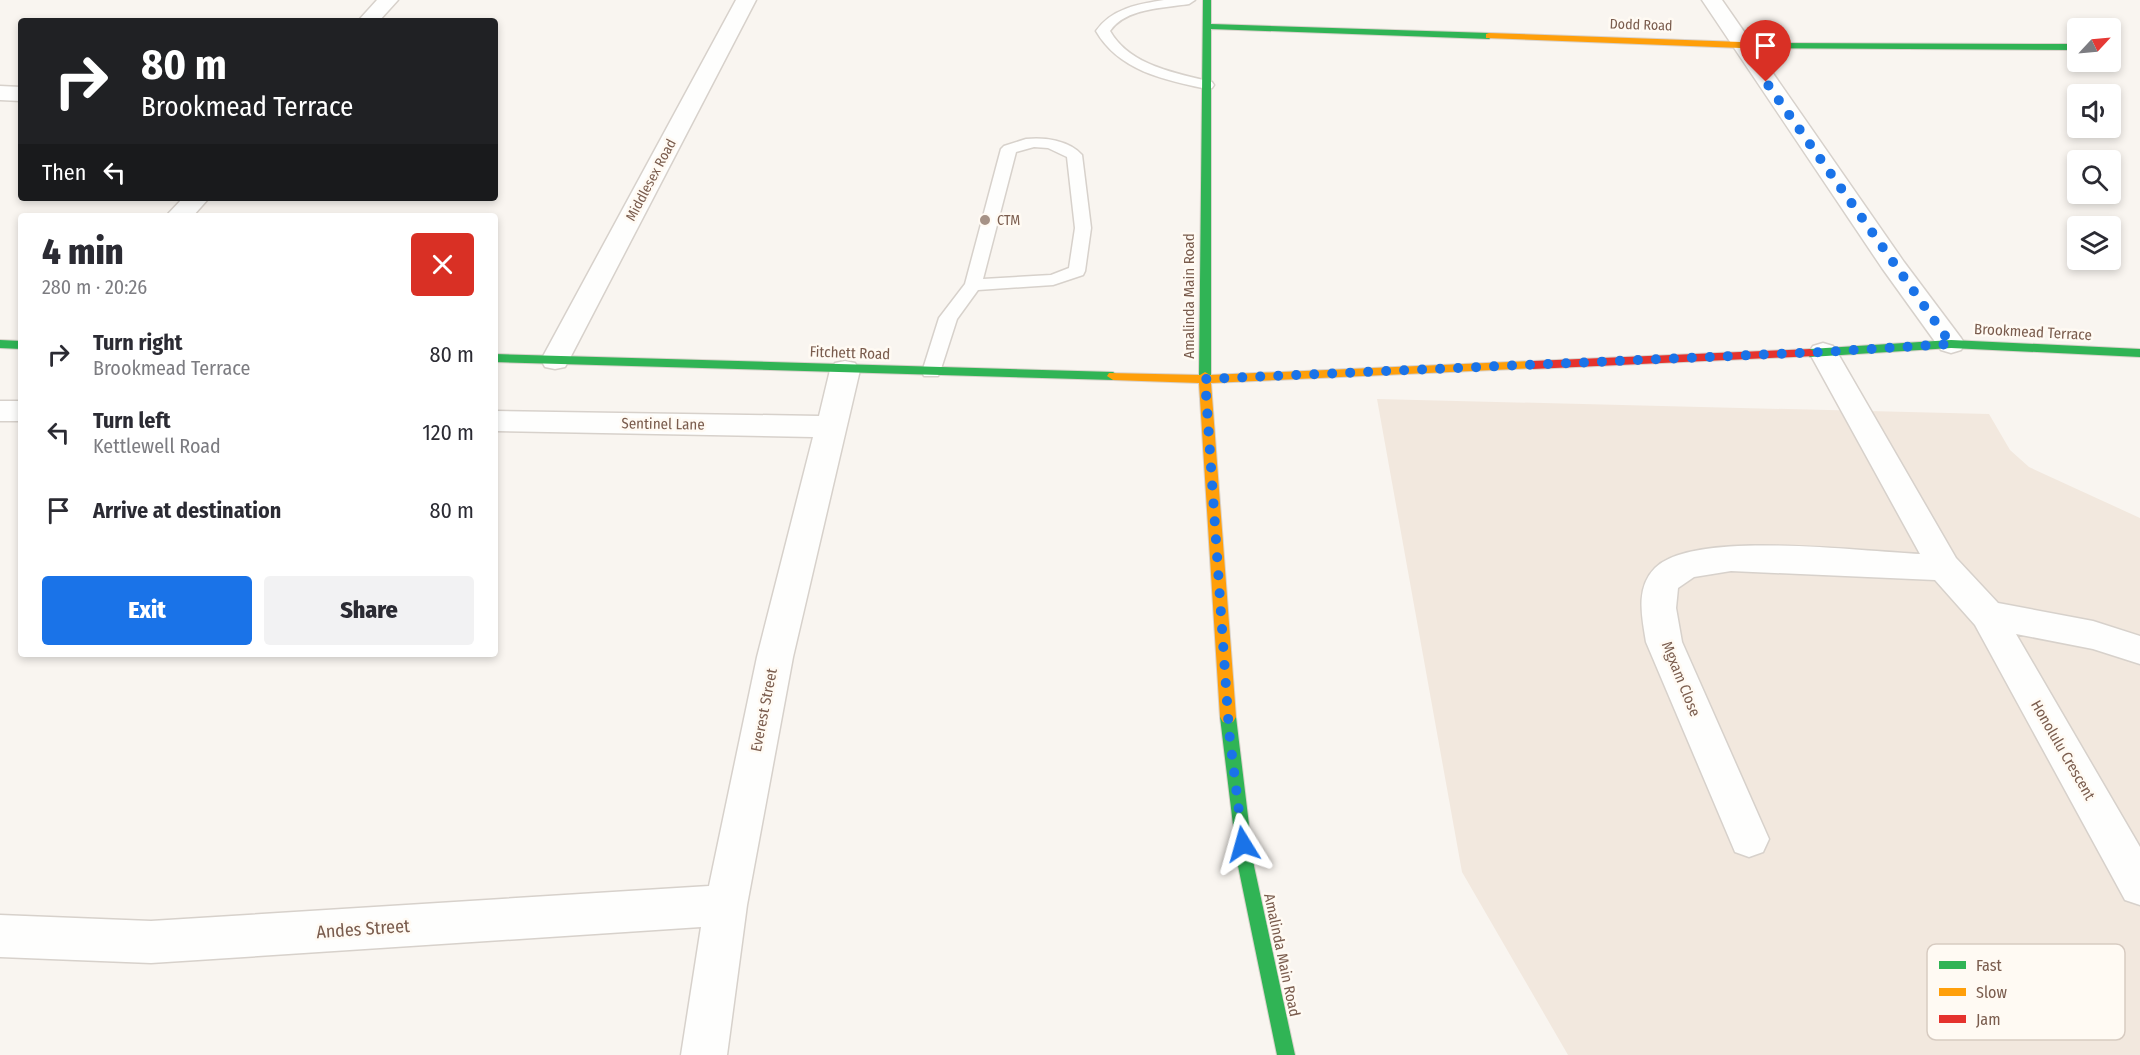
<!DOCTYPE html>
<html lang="en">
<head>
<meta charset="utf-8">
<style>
  body { margin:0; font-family:"Fira Sans Condensed",sans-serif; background:#f2f2f3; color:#2b2b33; height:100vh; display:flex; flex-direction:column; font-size:22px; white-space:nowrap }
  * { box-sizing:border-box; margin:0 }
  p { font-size:20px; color:#7c7c81 }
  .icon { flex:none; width:33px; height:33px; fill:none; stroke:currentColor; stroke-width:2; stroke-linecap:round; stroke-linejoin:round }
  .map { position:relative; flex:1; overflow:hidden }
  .side { position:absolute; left:18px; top:213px; width:480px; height:444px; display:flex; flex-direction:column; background:#fff; border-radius:6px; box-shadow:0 3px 9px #0003 }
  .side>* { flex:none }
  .banner { position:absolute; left:18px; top:18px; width:480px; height:183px; border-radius:6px; box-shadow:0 3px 9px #0003; background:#202124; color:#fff; overflow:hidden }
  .needle { width:39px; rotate:64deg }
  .tools { position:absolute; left:2067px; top:18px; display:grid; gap:12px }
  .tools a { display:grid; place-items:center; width:54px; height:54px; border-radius:6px; background:#fff; box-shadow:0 3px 9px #0003; font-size:30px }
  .pin { position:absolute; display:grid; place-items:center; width:51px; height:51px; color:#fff; margin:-62px -26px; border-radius:50% 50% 50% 0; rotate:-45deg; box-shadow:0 0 6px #0007 }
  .pin .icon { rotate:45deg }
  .me { position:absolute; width:66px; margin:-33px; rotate:352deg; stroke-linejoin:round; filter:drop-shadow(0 0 4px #0008) }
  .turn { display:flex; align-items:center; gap:21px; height:126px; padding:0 24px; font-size:27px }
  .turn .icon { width:78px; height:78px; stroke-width:2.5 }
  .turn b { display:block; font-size:42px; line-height:51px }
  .then { display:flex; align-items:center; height:57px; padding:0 24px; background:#0003; gap:12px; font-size:22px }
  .round { display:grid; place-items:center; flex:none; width:63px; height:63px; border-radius:6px; background:#f2f2f3 }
  .head { display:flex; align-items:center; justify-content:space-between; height:102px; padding:0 24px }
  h1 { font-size:36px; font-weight:800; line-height:45px }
  .action { display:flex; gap:12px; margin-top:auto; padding:12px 24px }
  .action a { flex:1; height:69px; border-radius:6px; background:#1a73e8; color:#fff; font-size:24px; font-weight:800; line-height:69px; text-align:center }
  .action a+a { background:#f2f2f3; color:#2b2b33 }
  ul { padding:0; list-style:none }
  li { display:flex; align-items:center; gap:18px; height:78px; padding:0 24px }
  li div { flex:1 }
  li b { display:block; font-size:22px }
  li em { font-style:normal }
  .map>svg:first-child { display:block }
  .residential { fill:#f2e8de }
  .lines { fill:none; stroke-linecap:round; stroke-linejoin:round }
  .lane-casing { stroke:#d7d1cb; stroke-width:3 }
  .street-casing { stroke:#d7d1cb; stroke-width:3 }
  .fast-casing { stroke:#d9d2cb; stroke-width:2 }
  .slow-casing { stroke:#d9d2cb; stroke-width:2 }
  .jam-casing { stroke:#d9d2cb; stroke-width:2 }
  .lane { fill:#fefefd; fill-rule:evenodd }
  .street { fill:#fefefd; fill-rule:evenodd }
  .fast { fill:#30b455; fill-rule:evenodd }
  .slow { fill:#ff9f0a; fill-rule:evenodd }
  .jam { fill:#e5322d; fill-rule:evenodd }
  .route { stroke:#1a73e8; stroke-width:10; stroke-dasharray:0 18 }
  .poi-dot { fill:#a69286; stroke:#fffaf3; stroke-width:2 }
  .labels { text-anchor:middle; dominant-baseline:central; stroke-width:5; stroke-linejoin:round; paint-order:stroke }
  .far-street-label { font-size:14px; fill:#7a5c4d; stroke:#fffaf3 }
  .far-poi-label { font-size:14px; fill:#7a5c4d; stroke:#fffaf3; text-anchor:start }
  .street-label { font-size:15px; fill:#7a5c4d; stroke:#fffaf3 }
  .near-street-label { font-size:18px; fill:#7a5c4d; stroke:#fffaf3 }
  .key { fill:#fffaf3; stroke:#d7cbc1; stroke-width:1.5 }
  .key-label { font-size:16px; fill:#7a5c4d }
</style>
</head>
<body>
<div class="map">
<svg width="2140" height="1055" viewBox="0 0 2140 1055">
  <rect width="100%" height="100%" fill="#f9f5f0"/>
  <!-- residential -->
  <path class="residential" d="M 1377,399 L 1989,414 L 2010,450 L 2029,467 L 2140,518 L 2140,1055 L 1568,1055 L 1462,872 Z"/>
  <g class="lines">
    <defs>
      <path id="lane" d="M 1164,0 L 1195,0 L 1189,4 C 1164,8 1125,8 1110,31 C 1130,66 1176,73 1212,82 L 1214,85 L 1212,88 L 1207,89 C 1165,80 1119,71 1096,31 C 1112,8 1139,4 1164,0 Z
        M 1026,139 C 1044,137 1069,140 1082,155 L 1091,228 L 1085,271 L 1083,275 L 1053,285 L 978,290 L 957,319 L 940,372 L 938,376 L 924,376 L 922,372 L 939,318 L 965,284 L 1001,149 L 1004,146 ZM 1034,147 L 1048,148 L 1067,157 L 1075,228 L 1069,268 L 1051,275 L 983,279 L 1016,152 Z"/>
      <path id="street" d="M 377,0 L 398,0 L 379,21 L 358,21 Z
        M 736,0 L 756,0 L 569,360 L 565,367 L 555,369 L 545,367 L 541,360 Z
        M 1702,0 L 1722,0 L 1904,262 L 1961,338 L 1965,344 L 1961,350 L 1951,353 L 1941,350 L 1882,268 Z
        M 0,86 L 21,87 L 21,101 L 0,100 Z
        M 183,198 L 209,198 L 193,216 L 166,216 Z
        M 1823,343 L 1833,346 L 1837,352 L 1956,558 L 1998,603 L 2093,621 L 2140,636 L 2140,664 L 2093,649 L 2016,634 L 2140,847 L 2140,905 L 2125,900 L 1975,625 L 1935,580 L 1731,571 L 1694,577 L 1678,588 L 1676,608 L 1682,642 L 1769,839 L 1763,852 L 1749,857 L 1735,852 L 1646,642 C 1642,617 1635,588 1655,568 C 1694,529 1863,552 1920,554 L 1809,352 L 1813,346 Z
        M 845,361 L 855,363 L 860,370 L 793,657 L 747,905 L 727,1055 L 681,1055 L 701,927 L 151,963 L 0,957 L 0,915 L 151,921 L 709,886 L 757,657 L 813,437 L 495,431 L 495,411 L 819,416 L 830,370 L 835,363 Z
        M 0,401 L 21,401 L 21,421 L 0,421 Z"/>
      <path id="fast" d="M 1203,0 L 1211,0 L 1211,24 L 1489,33 L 1493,36 L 1489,39 L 1211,29 L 1211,376 L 1205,380 L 1199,376 Z
        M 1738,43 L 2073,44 L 2077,47 L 2073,50 L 1741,48 L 1738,47 Z
        M 0,340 L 21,341 L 21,349 L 0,348 Z
        M 1951,340 L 2140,349 L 2140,357 L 1951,348 L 1810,357 L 1804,353 L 1810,349 Z
        M 495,354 L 1113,372 L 1119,376 L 1113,380 L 495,362 Z
        M 1228,711 L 1233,712 L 1236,717 L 1254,866 L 1295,1055 L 1277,1055 L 1238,866 L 1220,717 L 1223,712 Z"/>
      <path id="slow" d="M 1489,33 L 1741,42 L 1745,45 L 1741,48 L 1486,38 L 1486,34 Z
        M 1533,361 L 1539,365 L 1537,368 L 1211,383 L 1236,717 L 1233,722 L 1228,723 L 1223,722 L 1220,717 L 1199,383 L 1113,380 L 1107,376 L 1109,373 L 1200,375 L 1205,372 L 1210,375 Z"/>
      <path id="jam" d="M 1810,349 L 1816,353 L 1814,356 L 1533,369 L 1527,365 L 1533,361 Z"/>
    </defs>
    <!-- lane casing -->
    <use href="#lane" class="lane-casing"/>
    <!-- street casing -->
    <use href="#street" class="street-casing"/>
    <!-- fast casing -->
    <use href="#fast" class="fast-casing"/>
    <!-- slow casing -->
    <use href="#slow" class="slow-casing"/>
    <!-- jam casing -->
    <use href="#jam" class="jam-casing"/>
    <!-- lane -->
    <use href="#lane" class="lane"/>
    <!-- street -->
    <use href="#street" class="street"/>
    <!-- fast -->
    <use href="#fast" class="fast"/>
    <!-- slow -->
    <use href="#slow" class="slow"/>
    <!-- jam -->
    <use href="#jam" class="jam"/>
  </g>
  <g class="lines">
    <!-- route -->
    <path class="route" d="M 1243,844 L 1229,731 L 1205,379 L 1823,352 L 1951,344 L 1766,82"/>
  </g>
  <!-- markers -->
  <circle class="poi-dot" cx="985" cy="220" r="6"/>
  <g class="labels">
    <!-- far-street labels -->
    <g class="far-street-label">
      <text transform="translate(1641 25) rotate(2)">Dodd Road</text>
      <text transform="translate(651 180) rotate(-62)">Middlesex Road</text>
    </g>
    <!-- far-poi labels -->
    <g class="far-poi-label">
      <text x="997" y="220">CTM</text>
    </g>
    <!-- street labels -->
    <g class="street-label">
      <text transform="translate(1189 296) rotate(-90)">Amalinda Main Road</text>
      <text transform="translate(2033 332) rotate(3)">Brookmead Terrace</text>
      <text transform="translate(850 353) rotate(2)">Fitchett Road</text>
      <text transform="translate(663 424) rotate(1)">Sentinel Lane</text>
      <text transform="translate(1681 679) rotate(68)">Mgxam Close</text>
      <text transform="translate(764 710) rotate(-79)">Everest Street</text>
      <text transform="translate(2063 750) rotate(60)">Honolulu Crescent</text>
      <text transform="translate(1282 955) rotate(78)">Amalinda Main Road</text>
    </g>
    <!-- near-street labels -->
    <g class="near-street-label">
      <text transform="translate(363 929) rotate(-4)">Andes Street</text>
    </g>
  </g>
  <!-- legend -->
  <rect x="1927" y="944" width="198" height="96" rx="9" class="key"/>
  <rect x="1939" y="961" width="27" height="8" fill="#30b455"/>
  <rect x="1939" y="988" width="27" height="8" fill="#ff9f0a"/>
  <rect x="1939" y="1015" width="27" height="8" fill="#e5322d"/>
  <g class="key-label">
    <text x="1976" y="971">Fast</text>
    <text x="1976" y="998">Slow</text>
    <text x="1976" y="1025">Jam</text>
  </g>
</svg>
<div class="tools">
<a><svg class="needle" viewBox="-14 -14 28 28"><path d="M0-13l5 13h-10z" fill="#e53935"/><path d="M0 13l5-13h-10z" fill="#7c7c81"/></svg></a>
<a><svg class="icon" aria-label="sound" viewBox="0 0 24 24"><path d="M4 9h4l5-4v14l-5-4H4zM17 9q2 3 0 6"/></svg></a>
<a><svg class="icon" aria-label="search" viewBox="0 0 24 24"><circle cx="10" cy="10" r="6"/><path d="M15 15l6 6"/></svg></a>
<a><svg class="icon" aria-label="layers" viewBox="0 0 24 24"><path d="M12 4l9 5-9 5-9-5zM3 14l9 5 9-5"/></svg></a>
</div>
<div class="pin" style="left:1766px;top:82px;background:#d93025"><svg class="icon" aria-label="arrive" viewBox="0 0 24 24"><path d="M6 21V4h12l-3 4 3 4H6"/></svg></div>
<svg class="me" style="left:1243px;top:844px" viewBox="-20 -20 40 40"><path d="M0-17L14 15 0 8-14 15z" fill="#1a73e8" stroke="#fff" stroke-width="4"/></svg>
<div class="banner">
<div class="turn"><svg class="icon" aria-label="right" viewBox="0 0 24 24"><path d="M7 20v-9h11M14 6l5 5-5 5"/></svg><div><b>80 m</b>Brookmead Terrace</div></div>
<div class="then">Then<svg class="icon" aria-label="left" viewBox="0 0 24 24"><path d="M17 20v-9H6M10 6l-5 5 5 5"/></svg></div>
</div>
<section class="side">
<div class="head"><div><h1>4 min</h1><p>280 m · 20:26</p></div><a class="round" style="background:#d93025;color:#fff"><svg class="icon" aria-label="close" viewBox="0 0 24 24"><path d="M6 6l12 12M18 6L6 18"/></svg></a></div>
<ul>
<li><svg class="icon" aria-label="right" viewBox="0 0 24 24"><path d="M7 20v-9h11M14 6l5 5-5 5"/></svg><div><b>Turn right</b><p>Brookmead Terrace</p></div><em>80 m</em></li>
<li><svg class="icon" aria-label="left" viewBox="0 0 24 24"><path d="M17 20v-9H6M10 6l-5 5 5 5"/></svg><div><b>Turn left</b><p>Kettlewell Road</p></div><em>120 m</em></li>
<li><svg class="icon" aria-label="arrive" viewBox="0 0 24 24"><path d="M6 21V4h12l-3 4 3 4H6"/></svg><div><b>Arrive at destination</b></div><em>80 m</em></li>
</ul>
<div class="action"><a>Exit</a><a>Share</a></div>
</section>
</div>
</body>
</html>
